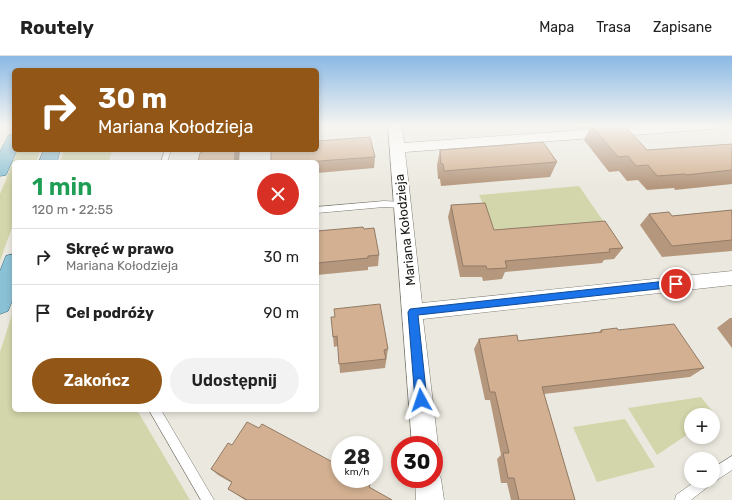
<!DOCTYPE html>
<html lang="pl">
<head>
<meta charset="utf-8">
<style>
  body { margin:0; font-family:Rubik,sans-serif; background:#f2f2f2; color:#222; height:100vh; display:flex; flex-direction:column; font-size:15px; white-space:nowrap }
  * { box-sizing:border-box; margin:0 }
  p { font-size:13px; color:#767676 }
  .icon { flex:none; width:22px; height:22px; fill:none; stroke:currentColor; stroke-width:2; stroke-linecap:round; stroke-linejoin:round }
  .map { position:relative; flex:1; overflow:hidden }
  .side { position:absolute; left:12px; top:104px; width:307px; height:252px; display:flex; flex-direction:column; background:#fff; border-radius:6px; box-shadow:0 2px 6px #0003 }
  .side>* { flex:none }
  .hud { position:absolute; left:12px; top:12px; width:307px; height:84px; border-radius:6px; box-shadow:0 2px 6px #0003; background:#925716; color:#fff; overflow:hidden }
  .buttons { position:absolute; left:684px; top:352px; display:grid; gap:8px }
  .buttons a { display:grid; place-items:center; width:36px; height:36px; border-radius:50%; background:#fff; box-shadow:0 2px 6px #0003; font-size:20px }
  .speed { position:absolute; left:331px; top:380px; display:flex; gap:8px; font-size:20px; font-weight:700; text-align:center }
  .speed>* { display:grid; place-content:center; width:52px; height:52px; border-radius:50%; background:#fff; box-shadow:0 2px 6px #0003; line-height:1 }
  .speed small { font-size:10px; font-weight:400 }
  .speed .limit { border:6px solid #d22; background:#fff; color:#111 }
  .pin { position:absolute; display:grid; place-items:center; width:34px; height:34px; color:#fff; margin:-17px; border:2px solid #fff; border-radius:50%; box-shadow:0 1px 4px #0007 }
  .me { position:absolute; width:44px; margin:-22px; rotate:355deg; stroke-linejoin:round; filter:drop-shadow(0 0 3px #0008) }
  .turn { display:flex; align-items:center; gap:14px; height:84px; padding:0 20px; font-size:18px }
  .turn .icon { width:52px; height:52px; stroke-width:2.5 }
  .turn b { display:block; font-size:28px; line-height:34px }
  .round { display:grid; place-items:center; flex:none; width:42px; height:42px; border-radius:21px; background:#f2f2f2 }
  .summary { display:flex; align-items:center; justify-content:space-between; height:68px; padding:0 20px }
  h1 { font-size:24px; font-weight:600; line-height:30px; color:#1e9e55 }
  .button { display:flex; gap:8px; margin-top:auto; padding:8px 20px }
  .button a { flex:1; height:46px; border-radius:24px; background:#925716; color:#fff; font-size:16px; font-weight:600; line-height:46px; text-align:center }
  .button a+a { background:#f2f2f2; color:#222 }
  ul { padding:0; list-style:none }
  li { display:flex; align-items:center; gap:12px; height:56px; padding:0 20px; border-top:1px solid #e0e0e0 }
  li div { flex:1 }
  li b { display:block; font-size:15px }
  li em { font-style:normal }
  header { display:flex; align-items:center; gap:24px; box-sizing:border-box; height:56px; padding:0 20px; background:#fff; border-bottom:1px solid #e0e0e0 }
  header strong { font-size:19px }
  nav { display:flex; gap:22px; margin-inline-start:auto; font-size:14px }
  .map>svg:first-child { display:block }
  .green { fill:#d3d6aa }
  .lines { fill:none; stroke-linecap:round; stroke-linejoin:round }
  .service-casing { stroke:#7c7a70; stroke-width:1 }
  .minor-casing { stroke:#7c7a70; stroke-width:1 }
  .primary-casing { stroke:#316c80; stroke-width:1 }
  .service { fill:#fff; fill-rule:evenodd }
  .minor { fill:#fff; fill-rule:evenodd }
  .primary { fill:#8bc1d5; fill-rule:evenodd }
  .wall { fill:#b5977d }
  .shaded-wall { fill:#937b66 }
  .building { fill:#d2b091; stroke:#937b66 }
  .route { fill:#1a73e8; stroke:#114b97 }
  .labels { text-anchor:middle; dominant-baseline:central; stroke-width:4; stroke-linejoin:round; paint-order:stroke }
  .street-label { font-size:13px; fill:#1c1b17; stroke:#fff }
</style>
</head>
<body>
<header>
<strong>Routely</strong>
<nav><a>Mapa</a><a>Trasa</a><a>Zapisane</a></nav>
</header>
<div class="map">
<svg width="732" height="444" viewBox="0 0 732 444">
  <rect width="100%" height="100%" fill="#ebe9df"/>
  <!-- green -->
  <path class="green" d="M 18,94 L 40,94 L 36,106 L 14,106 L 14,166 L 0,205 L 0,138 Z
    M 64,94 L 112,94 L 109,106 L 60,106 Z
    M 579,130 L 604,166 L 496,176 L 479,139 Z
    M 14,252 L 14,354 L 137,354 L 190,444 L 0,444 L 0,296 Z
    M 701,341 L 716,360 L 713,362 L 713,359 L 691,359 L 691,376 L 657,399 L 628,352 Z
    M 625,363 L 655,411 L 597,426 L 573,371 Z"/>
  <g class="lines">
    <defs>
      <path id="service" d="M 165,94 L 171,94 L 167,106 L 161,106 Z
        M 384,145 L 402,146 L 406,149 L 402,152 L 384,151 L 317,157 L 317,151 Z
        M 149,354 L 161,354 L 214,444 L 201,444 Z
        M 732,400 L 732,414 L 717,424 L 712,426 L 710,429 L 691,444 L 675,444 L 676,439 L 696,425 L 713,425 L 713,412 Z"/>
      <path id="minor" d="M 388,69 L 402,69 L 404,87 L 654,69 L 719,69 L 718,72 L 713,73 L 405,96 L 422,247 L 732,215 L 732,229 L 423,263 L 438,389 L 434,398 L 434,389 L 412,389 Z
        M 434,412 L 437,414 L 441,423 L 444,444 L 416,444 L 415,423 L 434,423 Z"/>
      <path id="primary" d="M 14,78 L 14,94 L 17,94 L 6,119 L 0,120 L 0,96 L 8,80 Z
        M 44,94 L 60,94 L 57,106 L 39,106 Z
        M 14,198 L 14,240 L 8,255 L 0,258 L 0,215 L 6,200 Z"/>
    </defs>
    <!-- service casing -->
    <use href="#service" class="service-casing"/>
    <!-- minor casing -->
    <use href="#minor" class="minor-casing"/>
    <!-- primary casing -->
    <use href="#primary" class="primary-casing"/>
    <!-- service -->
    <use href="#service" class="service"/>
    <!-- minor -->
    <use href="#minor" class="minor"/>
    <!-- primary -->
    <use href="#primary" class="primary"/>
  </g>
  <!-- wall -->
  <path class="wall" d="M 573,69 L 624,69 L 647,94 L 732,88 L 732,128 L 675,134 L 674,132 L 647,134 L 638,124 L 627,125 L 619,115 L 609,116 L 584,84 L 590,72 L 576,73 Z
    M 440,94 L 557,106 L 550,121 L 441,130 L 440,123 L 438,123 L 437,109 Z
    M 375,101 L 374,112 L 317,117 L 317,106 L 271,106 Z
    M 451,149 L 494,174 L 623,192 L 614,203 L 604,204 L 602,207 L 505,216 L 502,223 L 483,225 L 482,221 L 460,221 L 448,161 Z
    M 732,154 L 732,195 L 662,201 L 640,169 L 649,158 L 672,160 Z
    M 364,173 L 379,199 L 378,210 L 368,211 L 368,214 L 317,219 L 317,175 Z
    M 331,261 L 388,293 L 385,312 L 340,317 L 338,290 L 334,291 Z
    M 730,262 L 732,262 L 732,292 L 717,272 Z
    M 601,274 L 618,274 L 704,312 L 690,321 L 544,338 L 575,444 L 511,444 L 507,427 L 501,427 L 497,403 L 501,399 L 490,344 L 485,344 L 474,293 L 479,283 L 518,285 L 599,276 Z
    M 232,389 L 371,432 L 370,432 L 392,444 L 245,444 L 228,433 L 232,427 L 218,419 L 211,413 Z"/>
  <!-- shaded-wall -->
  <path class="shaded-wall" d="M 235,94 L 240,94 L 239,106 L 234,106 Z"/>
  <!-- building -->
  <path class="building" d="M 591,69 L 624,69 L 647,94 L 732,88 L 732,114 L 686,119 L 685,118 L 657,120 L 648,109 L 636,110 L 628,100 L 618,101 Z
    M 370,81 L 375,101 L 305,106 L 271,106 L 271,94 L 317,94 L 317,85 Z
    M 543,86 L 557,106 L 444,115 L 443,108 L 441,108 L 440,94 Z
    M 204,94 L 235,94 L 234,106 L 198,106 L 200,97 L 203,96 Z
    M 485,147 L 494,174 L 605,165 L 623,192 L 609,193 L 610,196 L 505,205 L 507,212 L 487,213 L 486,210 L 463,210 L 451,149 Z
    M 732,154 L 732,184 L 672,190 L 649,158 L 669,156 L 672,160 Z
    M 363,171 L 364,173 L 374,172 L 379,199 L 368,200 L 368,202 L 317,207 L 317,175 Z
    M 380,248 L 388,293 L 384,294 L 386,303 L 339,308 L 337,280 L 333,281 L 331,261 L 335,261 L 334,253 Z
    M 674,268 L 704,312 L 542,331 L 575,444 L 519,444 L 514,422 L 508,422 L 503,397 L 509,397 L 495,336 L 490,336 L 479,283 L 517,279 L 518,285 L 602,276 L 601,274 L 617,272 L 618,274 Z
    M 247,366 L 259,372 L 262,368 L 340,410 L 340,423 L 365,423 L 371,426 L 369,431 L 392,444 L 247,444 L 228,433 L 232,426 L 211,413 L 228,387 L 232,389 Z"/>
  <!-- sky -->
  <linearGradient id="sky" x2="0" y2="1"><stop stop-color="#8ab9e5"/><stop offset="0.53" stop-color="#f6f5f1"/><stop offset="1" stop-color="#f6f5f1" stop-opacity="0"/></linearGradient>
  <rect width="732" height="131" fill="url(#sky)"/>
  <!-- route -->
  <path class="route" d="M 676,224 L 681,228 L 676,231 L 418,259 L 427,344 L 425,348 L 421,350 L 417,348 L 415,344 L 408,256 L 410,253 Z"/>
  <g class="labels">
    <!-- street labels -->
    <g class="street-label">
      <text transform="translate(405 174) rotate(-96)">Mariana Kołodzieja</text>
    </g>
  </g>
</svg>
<div class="buttons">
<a>+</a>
<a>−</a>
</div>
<div class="speed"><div>28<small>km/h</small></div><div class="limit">30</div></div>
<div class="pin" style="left:676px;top:228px;background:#d93025"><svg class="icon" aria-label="arrive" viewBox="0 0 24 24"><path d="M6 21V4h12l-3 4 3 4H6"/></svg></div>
<svg class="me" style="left:421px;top:344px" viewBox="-20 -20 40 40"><path d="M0-17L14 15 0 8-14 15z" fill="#1a73e8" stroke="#fff" stroke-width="4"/></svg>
<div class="hud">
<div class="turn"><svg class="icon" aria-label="right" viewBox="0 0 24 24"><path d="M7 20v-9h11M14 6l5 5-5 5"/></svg><div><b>30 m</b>Mariana Kołodzieja</div></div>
</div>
<section class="side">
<div class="summary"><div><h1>1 min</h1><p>120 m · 22:55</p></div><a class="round" style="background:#d93025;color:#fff"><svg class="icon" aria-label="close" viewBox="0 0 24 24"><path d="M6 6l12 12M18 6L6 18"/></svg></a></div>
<ul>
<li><svg class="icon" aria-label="right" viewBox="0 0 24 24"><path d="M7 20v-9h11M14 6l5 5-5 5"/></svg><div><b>Skręć w prawo</b><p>Mariana Kołodzieja</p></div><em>30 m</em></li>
<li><svg class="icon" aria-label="arrive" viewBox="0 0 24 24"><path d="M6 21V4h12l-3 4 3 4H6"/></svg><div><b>Cel podróży</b></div><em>90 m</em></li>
</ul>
<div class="button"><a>Zakończ</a><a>Udostępnij</a></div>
</section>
</div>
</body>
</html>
